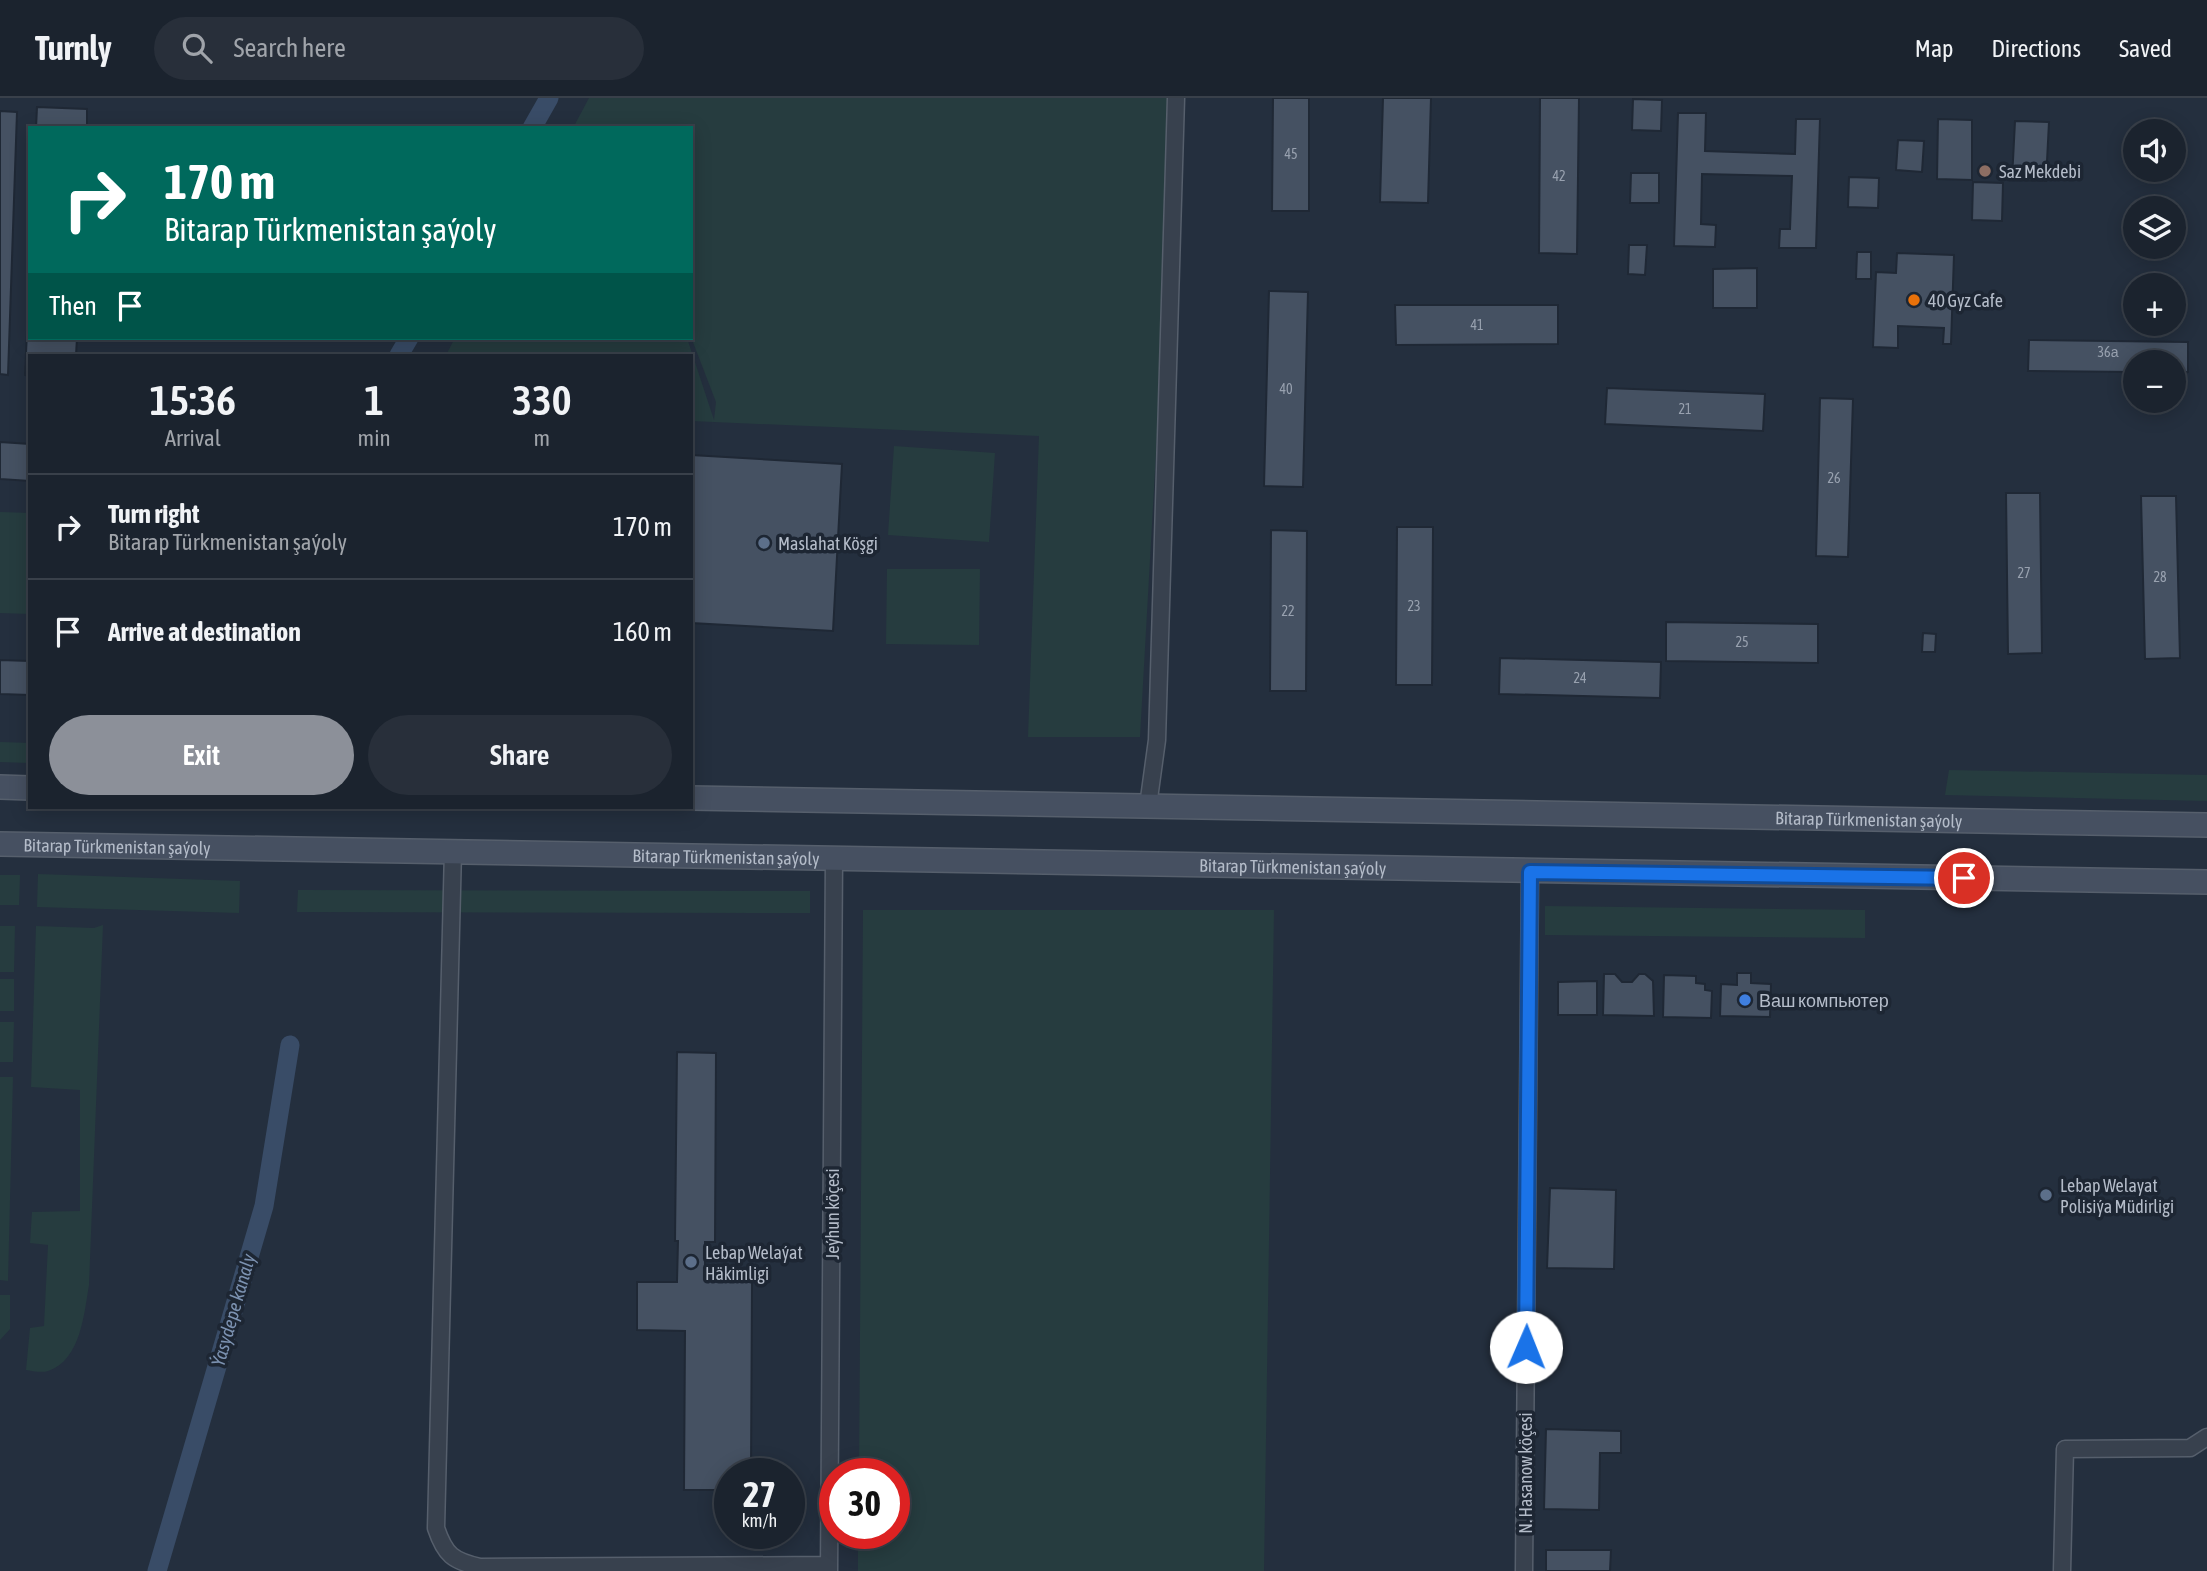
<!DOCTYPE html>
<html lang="en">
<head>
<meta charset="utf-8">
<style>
  body { margin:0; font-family:"Asap Condensed",sans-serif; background:#282f3a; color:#f1f3f6; height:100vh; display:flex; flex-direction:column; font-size:26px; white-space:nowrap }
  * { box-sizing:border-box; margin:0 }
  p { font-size:23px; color:#a0a4aa }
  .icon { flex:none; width:38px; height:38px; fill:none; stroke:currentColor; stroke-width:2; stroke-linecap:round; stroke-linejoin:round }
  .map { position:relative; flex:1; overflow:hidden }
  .side { position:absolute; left:28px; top:256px; width:665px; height:455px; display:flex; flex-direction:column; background:#1b232e; border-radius:0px; box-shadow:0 4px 18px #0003,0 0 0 2px #39404a }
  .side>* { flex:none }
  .guide { position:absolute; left:28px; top:28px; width:665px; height:214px; border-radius:0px; box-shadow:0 4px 18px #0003,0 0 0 2px #39404a; background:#00695c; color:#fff; overflow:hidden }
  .fabs { position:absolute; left:2123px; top:21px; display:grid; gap:14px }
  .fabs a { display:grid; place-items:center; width:63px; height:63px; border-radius:50%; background:#1b232e; box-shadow:0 4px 18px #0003,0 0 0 2px #39404a; font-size:35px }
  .speed { position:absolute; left:714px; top:1360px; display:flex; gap:14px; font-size:35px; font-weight:700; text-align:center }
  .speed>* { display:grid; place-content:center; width:91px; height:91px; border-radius:50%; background:#1b232e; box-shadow:0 4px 18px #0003,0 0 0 2px #39404a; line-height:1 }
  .speed small { font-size:18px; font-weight:400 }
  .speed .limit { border:10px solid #d22; background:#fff; color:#111 }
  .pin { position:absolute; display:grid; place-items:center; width:60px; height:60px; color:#fff; margin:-30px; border:4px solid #fff; border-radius:50%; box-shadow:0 2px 7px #0007 }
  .me { position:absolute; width:77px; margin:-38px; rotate:1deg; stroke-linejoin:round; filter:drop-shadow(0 0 5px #0008) }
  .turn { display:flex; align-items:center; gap:24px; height:147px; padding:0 21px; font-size:32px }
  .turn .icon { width:91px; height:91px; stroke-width:2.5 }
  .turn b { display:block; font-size:49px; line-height:60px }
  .then { display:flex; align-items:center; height:66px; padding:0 21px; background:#0003; gap:14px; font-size:26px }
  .eta { display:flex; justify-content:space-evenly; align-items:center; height:119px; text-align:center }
  .eta b { font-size:42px; font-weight:600; line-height:49px }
  .action { display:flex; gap:14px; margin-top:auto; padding:14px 21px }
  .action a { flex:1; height:80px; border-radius:42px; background:#8c9099; color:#fff; font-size:28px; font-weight:600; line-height:80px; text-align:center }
  .action a+a { background:#282f3a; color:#f1f3f6 }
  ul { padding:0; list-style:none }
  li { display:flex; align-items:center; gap:21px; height:105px; padding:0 21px; border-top:2px solid #39404a }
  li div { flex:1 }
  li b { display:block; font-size:26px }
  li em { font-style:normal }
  header { display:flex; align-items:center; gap:42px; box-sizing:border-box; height:98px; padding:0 35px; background:#1b232e; border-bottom:2px solid #39404a }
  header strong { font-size:33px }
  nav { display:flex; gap:38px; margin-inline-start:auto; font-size:24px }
  .search { width:490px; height:63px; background:#282f3a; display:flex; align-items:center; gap:18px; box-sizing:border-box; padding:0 24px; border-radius:38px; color:#a0a4aa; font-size:26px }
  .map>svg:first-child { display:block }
  .green { fill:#263c3f }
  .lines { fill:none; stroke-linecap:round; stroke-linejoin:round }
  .canal { stroke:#394c67; stroke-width:19 }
  .building { fill:#455162; stroke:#1f2835; stroke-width:2 }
  .street-casing { stroke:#565f6c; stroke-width:19 }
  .secondary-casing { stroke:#565f6c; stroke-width:26 }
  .street { stroke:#38414e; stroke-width:16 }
  .secondary { stroke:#465061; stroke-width:23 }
  .route-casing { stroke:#114b97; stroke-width:18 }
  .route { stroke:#1a73e8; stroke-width:12 }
  .education-dot { fill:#8d6e63; stroke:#1d2633; stroke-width:2.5 }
  .food-dot { fill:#e8710a; stroke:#1d2633; stroke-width:2.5 }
  .service-dot { fill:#5c6f8a; stroke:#1d2633; stroke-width:2.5 }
  .shop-dot { fill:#3f7fe0; stroke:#1d2633; stroke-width:2.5 }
  .labels { text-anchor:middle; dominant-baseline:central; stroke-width:7; stroke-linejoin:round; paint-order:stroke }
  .number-label { font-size:14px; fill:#98a1af }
  .poi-label { font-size:18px; fill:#b4bcc9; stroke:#1d2633; text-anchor:start }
  .street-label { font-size:18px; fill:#b4bcc9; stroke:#1d2633 }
  .water-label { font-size:19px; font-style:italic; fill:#7c92b1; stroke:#1d2633 }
</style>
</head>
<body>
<header>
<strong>Turnly</strong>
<div class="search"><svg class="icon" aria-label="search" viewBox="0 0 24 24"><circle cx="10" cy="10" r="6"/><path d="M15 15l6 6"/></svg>Search here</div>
<nav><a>Map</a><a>Directions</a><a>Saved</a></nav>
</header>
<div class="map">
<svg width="2207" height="1473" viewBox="0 0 2207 1473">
  <rect width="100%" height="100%" fill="#242f3e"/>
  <!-- green -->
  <path class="green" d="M 589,0 L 1176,0 L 1140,639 L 1028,639 L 1039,338 L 691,323 L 691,257 L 446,257 L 455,240 L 687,240 L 714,322 L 716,304 L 691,239 L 691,30 L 573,30 Z
    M 894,348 L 995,355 L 989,444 L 888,437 Z
    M 0,414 L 30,415 L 30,516 L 0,515 Z
    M 887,471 L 980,471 L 979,547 L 886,546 Z
    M 0,644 L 30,645 L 30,665 L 0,664 Z
    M 1949,672 L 2207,677 L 2207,703 L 1945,697 Z
    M 38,776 L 240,783 L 239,815 L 37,809 Z
    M 0,777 L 20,777 L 19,807 L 0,807 Z
    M 298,792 L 810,793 L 810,815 L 297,814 Z
    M 1545,808 L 1865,812 L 1865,840 L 1545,837 Z
    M 863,812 L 1274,812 L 1264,1473 L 858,1473 L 858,1435 L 894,1435 L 894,1376 L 859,1375 Z
    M 103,827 L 89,1187 C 84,1215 81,1262 48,1273 C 42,1275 32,1273 26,1272 L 30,1230 L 44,1228 L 48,1147 L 30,1145 L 32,1114 L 80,1113 L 80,992 L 31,989 L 36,828 L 94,830 Z
    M 0,828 L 15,828 L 14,874 L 0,874 Z
    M 0,881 L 14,881 L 14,913 L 0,913 Z
    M 0,924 L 14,924 L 13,964 L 0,964 Z
    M 0,979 L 13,979 L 8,1183 L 0,1182 Z
    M 0,1197 L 10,1197 L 10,1231 L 0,1242 Z"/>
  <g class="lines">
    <!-- canal -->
    <path class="canal" d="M 532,30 L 549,0
      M 399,257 L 409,240
      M 157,1473 L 264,1108 L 290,947"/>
  </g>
  <!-- building -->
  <path class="building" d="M 1273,0 L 1309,0 L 1309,113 L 1272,113 Z
    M 1383,0 L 1431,0 L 1428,105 L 1380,104 Z
    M 1540,0 L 1579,0 L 1577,156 L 1539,155 Z
    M 1633,1 L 1662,2 L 1661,33 L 1632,32 Z
    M 37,9 L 87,11 L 87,30 L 36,30 Z
    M 0,13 L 17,14 L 8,277 L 0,276 Z
    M 1678,15 L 1706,15 L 1705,53 L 1795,56 L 1796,21 L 1820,21 L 1816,150 L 1779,150 L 1780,131 L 1790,131 L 1792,78 L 1702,76 L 1701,126 L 1716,127 L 1715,149 L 1674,148 Z
    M 1938,21 L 1972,22 L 1972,82 L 1937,81 Z
    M 2015,23 L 2049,24 L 2046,83 L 2012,82 Z
    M 1898,42 L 1924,43 L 1922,74 L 1896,72 Z
    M 1631,75 L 1659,75 L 1659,105 L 1630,105 Z
    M 1849,79 L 1879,80 L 1878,110 L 1848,109 Z
    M 1973,84 L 2003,85 L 2002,123 L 1972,122 Z
    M 1629,147 L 1647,147 L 1645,177 L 1628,176 Z
    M 1857,154 L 1871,154 L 1871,181 L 1856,181 Z
    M 1897,155 L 1954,157 L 1951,246 L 1943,246 L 1944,230 L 1898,228 L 1898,250 L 1873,249 L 1876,174 L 1896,175 Z
    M 30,168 L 30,240 L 77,240 L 76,257 L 30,257 L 30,278 L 25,277 Z
    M 1757,170 L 1757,210 L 1713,210 L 1713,171 Z
    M 1269,193 L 1308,194 L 1303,389 L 1264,388 Z
    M 1395,207 L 1558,207 L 1558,246 L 1396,247 Z
    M 2029,242 L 2188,244 L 2188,274 L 2174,274 L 2174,264 L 2135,264 L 2135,274 L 2028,273 Z
    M 1607,290 L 1765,296 L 1763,333 L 1605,326 Z
    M 1820,300 L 1853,301 L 1848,459 L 1816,458 Z
    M 0,344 L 30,346 L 30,383 L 0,381 Z
    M 691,357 L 842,366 L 833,533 L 691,525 Z
    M 2006,395 L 2040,395 L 2042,555 L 2008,556 Z
    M 2141,398 L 2176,398 L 2180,560 L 2145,561 Z
    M 1397,429 L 1433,429 L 1432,587 L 1396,587 Z
    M 1271,432 L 1307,433 L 1306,593 L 1270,593 Z
    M 1666,524 L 1818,526 L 1818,565 L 1666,563 Z
    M 1923,535 L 1936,536 L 1935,554 L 1922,554 Z
    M 1500,560 L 1661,564 L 1660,600 L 1499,596 Z
    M 0,562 L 30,563 L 30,597 L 0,596 Z
    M 1737,875 L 1751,875 L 1751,885 L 1771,886 L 1770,919 L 1720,918 L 1721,886 L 1737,887 Z
    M 1604,876 L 1615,876 L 1622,884 L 1632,884 L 1639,876 L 1645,876 L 1653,883 L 1654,918 L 1603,917 Z
    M 1664,877 L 1696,878 L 1696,885 L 1705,886 L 1705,892 L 1712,893 L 1711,920 L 1663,919 Z
    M 1597,883 L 1597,917 L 1558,917 L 1558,884 Z
    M 677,954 L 716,955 L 715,1144 L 705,1144 L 705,1183 L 752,1184 L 751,1376 L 730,1376 L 730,1392 L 684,1392 L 685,1233 L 637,1232 L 637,1184 L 677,1184 L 678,1143 L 675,1143 Z
    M 1550,1090 L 1616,1092 L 1614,1171 L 1547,1170 Z
    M 1546,1331 L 1621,1333 L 1621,1355 L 1600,1355 L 1599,1412 L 1544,1411 Z
    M 1546,1452 L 1611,1452 L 1610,1473 L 1546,1473 Z"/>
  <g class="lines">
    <defs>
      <path id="street" d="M 1148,708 L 1157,642 L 1176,0
        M 453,752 L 436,1430 C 445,1457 453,1463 480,1469 L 829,1467
        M 829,1473 L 834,760
        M 1524,1473 L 1530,774
        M 2062,1473 L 2065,1351 L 2190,1350 L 2207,1339"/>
      <g id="secondary">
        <path d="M 0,689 L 30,690"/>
        <path id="s1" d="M 691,700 L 2207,727"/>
        <path id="s2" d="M 0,746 L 2207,784"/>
      </g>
    </defs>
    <!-- street casing -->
    <use href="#street" class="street-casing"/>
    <!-- secondary casing -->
    <use href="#secondary" class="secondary-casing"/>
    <!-- street -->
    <use href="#street" class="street"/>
    <!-- secondary -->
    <use href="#secondary" class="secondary"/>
  </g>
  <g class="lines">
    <defs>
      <path id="route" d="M 1526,1249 L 1530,774 L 1964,780"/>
    </defs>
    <!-- route casing -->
    <use href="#route" class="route-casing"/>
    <!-- route -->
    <use href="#route" class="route"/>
  </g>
  <!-- markers -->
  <circle class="education-dot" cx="1985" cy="73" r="7"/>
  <circle class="food-dot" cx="1914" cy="202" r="7"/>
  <g class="service-dot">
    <circle cx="764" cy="445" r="7"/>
    <circle cx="2046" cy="1097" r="7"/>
    <circle cx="691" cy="1164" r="7"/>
  </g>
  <circle class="shop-dot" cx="1745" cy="902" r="7"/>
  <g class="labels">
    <!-- number labels -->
    <g class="number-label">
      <text x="1291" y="56">45</text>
      <text x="1559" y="78">42</text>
      <text x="1477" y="227">41</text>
      <text x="2108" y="254">36а</text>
      <text x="1286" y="291">40</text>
      <text x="1685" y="311">21</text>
      <text x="1834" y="380">26</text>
      <text x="2024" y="475">27</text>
      <text x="2160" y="479">28</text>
      <text x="1414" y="508">23</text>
      <text x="1288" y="513">22</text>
      <text x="1742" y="544">25</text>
      <text x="1580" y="580">24</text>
    </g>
    <!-- poi labels -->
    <g class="poi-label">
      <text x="1999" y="73">Saz Mekdebi</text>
      <text x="1928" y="202">40 Gyz Cafe</text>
      <text x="778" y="445">Maslahat Köşgi</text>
      <text x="1759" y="902">Ваш компьютер</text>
      <text x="2060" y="1087">Lebap Welayat<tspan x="2060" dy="21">Polisiýa Müdirligi</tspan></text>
      <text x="705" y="1154">Lebap Welaýat<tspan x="705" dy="21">Häkimligi</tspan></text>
    </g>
    <!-- street labels -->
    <g class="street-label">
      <text stroke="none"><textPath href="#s1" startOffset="1178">Bitarap Türkmenistan şaýoly</textPath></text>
      <text stroke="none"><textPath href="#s2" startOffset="117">Bitarap Türkmenistan şaýoly</textPath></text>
      <text stroke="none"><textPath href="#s2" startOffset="726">Bitarap Türkmenistan şaýoly</textPath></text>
      <text stroke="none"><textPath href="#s2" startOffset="1293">Bitarap Türkmenistan şaýoly</textPath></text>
      <text transform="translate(832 1116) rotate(-90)">Jeýhun köçesi</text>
      <text transform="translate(1525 1375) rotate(-90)">N. Hasanow köçesi</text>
    </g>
    <!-- water labels -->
    <g class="water-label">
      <text transform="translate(233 1212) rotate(-74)">Ýasydepe kanaly</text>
    </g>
  </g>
</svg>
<div class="fabs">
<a><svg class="icon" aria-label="sound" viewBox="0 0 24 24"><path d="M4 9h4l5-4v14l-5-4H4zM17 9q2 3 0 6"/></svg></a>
<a><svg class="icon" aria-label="layers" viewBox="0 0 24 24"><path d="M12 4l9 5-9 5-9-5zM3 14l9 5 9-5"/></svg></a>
<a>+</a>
<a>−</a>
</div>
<div class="speed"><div>27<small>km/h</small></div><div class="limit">30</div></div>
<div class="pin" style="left:1964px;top:780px;background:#d93025"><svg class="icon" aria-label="arrive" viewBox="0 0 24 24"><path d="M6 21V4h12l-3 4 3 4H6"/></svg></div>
<svg class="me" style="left:1526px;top:1249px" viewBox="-20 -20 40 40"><circle r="19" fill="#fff"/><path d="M0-13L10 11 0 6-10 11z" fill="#1a73e8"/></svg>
<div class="guide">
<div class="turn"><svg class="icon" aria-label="right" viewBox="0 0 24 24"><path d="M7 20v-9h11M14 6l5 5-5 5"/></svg><div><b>170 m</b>Bitarap Türkmenistan şaýoly</div></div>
<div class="then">Then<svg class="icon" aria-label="arrive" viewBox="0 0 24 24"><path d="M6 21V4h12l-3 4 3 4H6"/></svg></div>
</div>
<section class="side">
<div class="eta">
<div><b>15:36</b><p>Arrival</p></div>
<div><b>1</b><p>min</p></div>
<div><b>330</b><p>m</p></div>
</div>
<ul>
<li><svg class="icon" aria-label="right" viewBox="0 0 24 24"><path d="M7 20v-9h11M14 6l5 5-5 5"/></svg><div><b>Turn right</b><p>Bitarap Türkmenistan şaýoly</p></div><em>170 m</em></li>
<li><svg class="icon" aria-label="arrive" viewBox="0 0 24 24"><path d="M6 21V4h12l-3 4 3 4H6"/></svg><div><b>Arrive at destination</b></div><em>160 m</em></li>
</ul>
<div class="action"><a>Exit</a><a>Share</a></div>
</section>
</div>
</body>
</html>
